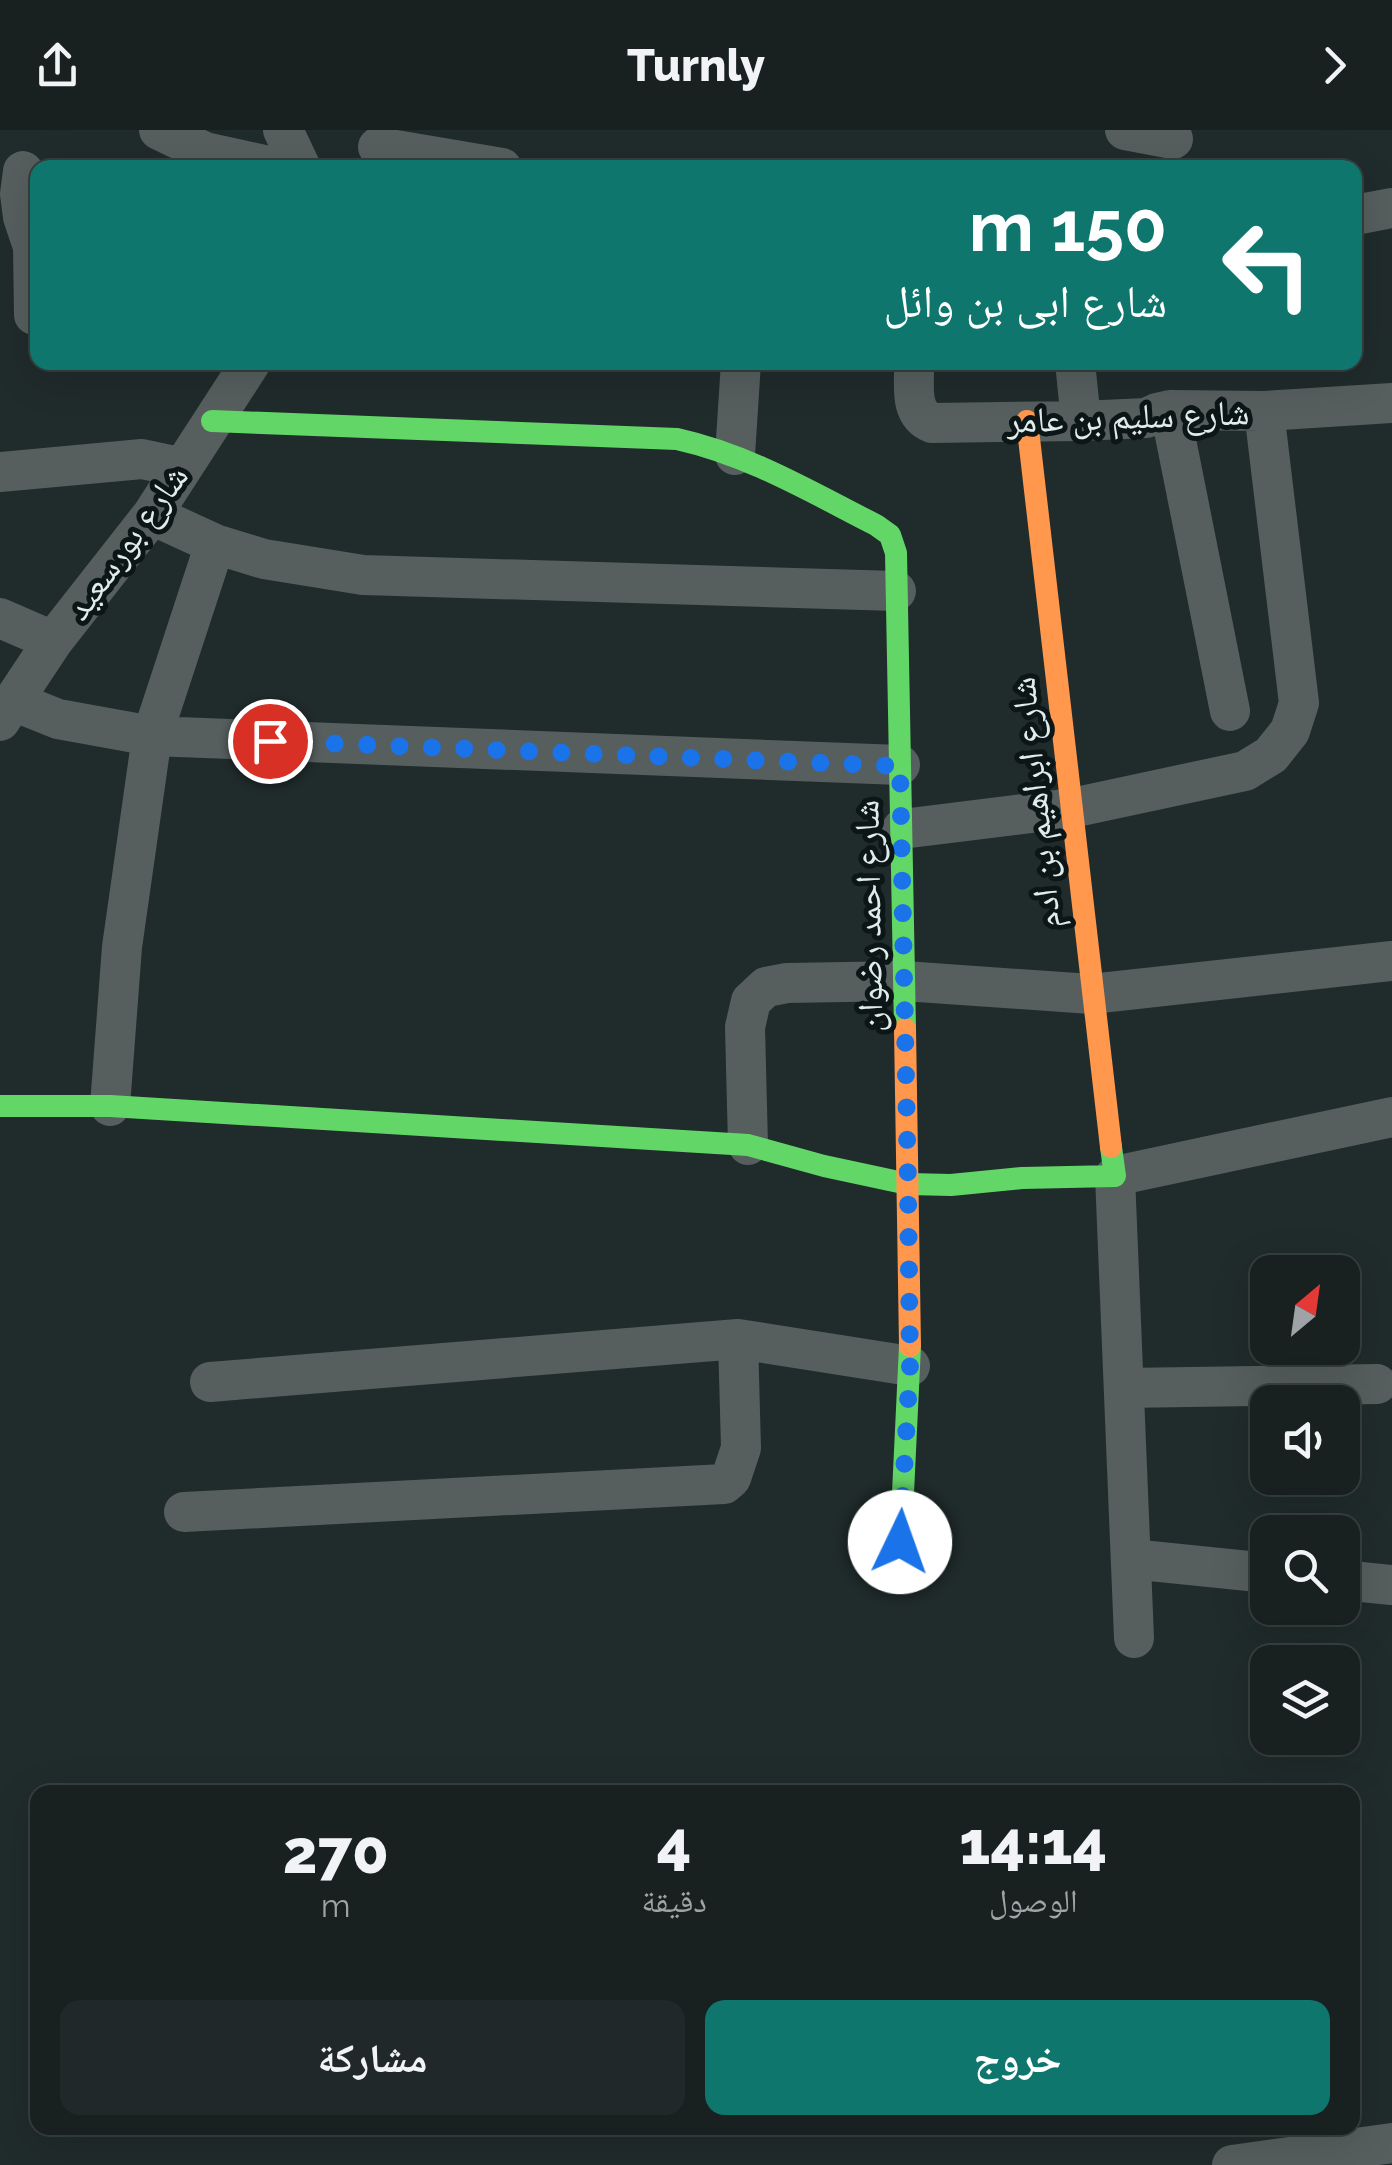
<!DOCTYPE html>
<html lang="ar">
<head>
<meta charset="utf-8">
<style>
  body { margin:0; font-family:Raleway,"Noto Naskh Arabic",sans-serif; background:#212829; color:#f1f3f6; direction:rtl; height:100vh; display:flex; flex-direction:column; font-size:38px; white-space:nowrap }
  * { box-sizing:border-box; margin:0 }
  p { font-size:32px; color:#9fa3a5 }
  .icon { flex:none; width:55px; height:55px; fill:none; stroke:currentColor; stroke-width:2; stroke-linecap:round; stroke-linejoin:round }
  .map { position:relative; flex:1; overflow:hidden; direction:ltr }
  .side { position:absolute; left:30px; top:1655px; width:1330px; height:350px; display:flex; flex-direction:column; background:#182020; border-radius:20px; box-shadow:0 10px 40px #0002,0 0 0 2px #363e3e; direction:rtl }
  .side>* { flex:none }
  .hud { position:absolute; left:30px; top:30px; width:1332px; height:210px; border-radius:20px; box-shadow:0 10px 40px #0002,0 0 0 2px #363e3e; direction:rtl; background:#0f766e; color:#fff; overflow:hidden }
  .needle { width:65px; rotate:29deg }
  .buttons { position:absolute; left:1250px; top:1125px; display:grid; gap:20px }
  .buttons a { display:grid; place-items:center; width:110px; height:110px; border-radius:20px; background:#182020; box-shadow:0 10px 40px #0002,0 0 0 2px #363e3e; font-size:50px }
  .pin { position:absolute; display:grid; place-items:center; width:85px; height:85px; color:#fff; margin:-42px; border:5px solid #fff; border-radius:50%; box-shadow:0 2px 10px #0007 }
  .me { position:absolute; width:110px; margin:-55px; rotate:3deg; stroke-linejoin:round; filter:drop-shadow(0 0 8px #0008) }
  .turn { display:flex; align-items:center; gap:35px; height:210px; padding:0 30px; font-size:45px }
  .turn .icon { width:130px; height:130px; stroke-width:2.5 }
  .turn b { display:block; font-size:70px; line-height:85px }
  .eta { display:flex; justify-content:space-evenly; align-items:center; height:170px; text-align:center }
  .eta b { font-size:60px; font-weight:800; line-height:70px }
  .cta { display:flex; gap:20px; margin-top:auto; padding:20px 30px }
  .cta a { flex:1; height:115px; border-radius:20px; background:#0f766e; color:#fff; font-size:40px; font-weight:800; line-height:115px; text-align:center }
  .cta a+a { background:#212829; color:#f1f3f6 }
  header { display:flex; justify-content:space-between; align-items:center; height:130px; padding:0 30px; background:#182020; font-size:45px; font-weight:800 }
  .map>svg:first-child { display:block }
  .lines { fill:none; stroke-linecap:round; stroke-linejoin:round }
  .street { stroke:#565e5e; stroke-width:40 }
  .fast { stroke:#63d668; stroke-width:22 }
  .slow { stroke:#ff974d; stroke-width:22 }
  .route { stroke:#1a73e8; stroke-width:18; stroke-dasharray:0 32.4 }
  .labels { text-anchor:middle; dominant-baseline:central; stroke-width:10; stroke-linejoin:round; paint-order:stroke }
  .street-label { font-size:35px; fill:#e0ecec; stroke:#0d1616 }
</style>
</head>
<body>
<header><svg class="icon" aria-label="forward" viewBox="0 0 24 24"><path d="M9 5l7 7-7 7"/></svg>Turnly<svg class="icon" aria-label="share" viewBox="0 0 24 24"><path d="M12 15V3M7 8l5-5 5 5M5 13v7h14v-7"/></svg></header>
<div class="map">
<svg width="1392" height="2035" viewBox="0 0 1392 2035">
  <rect width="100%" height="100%" fill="#202b2b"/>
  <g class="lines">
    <!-- street -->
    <path class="street" d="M 159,0 L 205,22 L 278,38
      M 283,0 L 301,38
      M 1125,0 L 1173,9
      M 378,17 L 502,38
      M 23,41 L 20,64 L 23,87 L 33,117 L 34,185
      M 1355,85 L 1392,78
      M 914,232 C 915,254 908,283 932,293 L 1081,291 L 1146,288 L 1157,283 L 1170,280 L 1264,281 L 1392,273
      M 1075,232 L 1081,291
      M 1170,280 L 1230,581
      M 735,325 L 741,232
      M 0,342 L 142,329 L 170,335 L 180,341
      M 152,385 L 215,414 L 264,429 L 363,445 L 896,461
      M 0,488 L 53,511
      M 13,571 L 58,589 L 152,606 L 900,635
      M 0,591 L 53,511 L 152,385 L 251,232
      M 902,699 L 1072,678 L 1245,641 L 1271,625 L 1290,601 L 1299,573 L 1264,281
      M 110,976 L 122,817 L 152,606 L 215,414
      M 748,1015 L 745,897 L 751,871 L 766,857 L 787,853 L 904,851 L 1091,864 L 1392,831
      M 210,1252 L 738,1209 L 910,1236
      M 1124,1258 L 1377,1254
      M 184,1382 L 724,1354 L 731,1348 L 741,1318 L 738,1209
      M 1131,1429 L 1268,1443
      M 1342,1450 L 1392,1455
      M 1134,1508 L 1115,1046 L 1392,987
      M 1232,2035 L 1392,2013"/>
    <!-- fast -->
    <path class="fast" d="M 212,291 L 677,309 C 749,325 811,362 876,395 L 890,405 L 896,423 L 905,899
      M 0,976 L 110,976 L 748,1015 L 824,1036 L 908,1054 L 951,1055 L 1022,1048 L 1115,1046 L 1111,1017
      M 899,1447 L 910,1216"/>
    <!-- slow -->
    <path class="slow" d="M 1027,291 L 1111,1017
      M 905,899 L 910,1216"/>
  </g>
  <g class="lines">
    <!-- route -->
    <path class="route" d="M 270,611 L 900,636 L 908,1054 L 910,1236 L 900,1412"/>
  </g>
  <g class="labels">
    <!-- street labels -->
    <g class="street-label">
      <text transform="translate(1128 286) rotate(-2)">شارع سليم بن عامر</text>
      <text transform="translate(126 412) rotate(-54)">شارع بورسعيد</text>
      <text transform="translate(1035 673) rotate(-96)">شارع ابراهيم بن ادم</text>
      <text transform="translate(868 786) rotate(-91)">شارع احمد رضوان</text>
    </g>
  </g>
</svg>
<div class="buttons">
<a><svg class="needle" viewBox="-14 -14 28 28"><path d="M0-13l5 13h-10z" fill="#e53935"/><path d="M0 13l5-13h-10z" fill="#9fa3a5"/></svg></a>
<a><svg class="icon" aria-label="sound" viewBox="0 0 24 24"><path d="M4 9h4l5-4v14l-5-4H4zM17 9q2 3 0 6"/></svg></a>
<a><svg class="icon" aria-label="search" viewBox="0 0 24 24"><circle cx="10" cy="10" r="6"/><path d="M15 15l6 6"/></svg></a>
<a><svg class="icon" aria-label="layers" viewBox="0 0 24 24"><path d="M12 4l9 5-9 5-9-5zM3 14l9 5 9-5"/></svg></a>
</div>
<div class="pin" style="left:270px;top:611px;background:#d93025"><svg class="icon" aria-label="arrive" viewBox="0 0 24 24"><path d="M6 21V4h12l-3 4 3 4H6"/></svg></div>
<svg class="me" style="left:900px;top:1412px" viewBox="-20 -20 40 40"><circle r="19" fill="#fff"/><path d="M0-13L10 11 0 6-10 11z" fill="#1a73e8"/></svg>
<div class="hud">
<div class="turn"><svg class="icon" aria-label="left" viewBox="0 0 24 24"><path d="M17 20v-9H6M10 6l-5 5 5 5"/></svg><div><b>150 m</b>شارع ابى بن وائل</div></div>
</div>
<section class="side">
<div class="eta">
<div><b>14:14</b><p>الوصول</p></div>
<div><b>4</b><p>دقيقة</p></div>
<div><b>270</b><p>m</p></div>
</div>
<div class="cta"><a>خروج</a><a>مشاركة</a></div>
</section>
</div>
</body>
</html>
